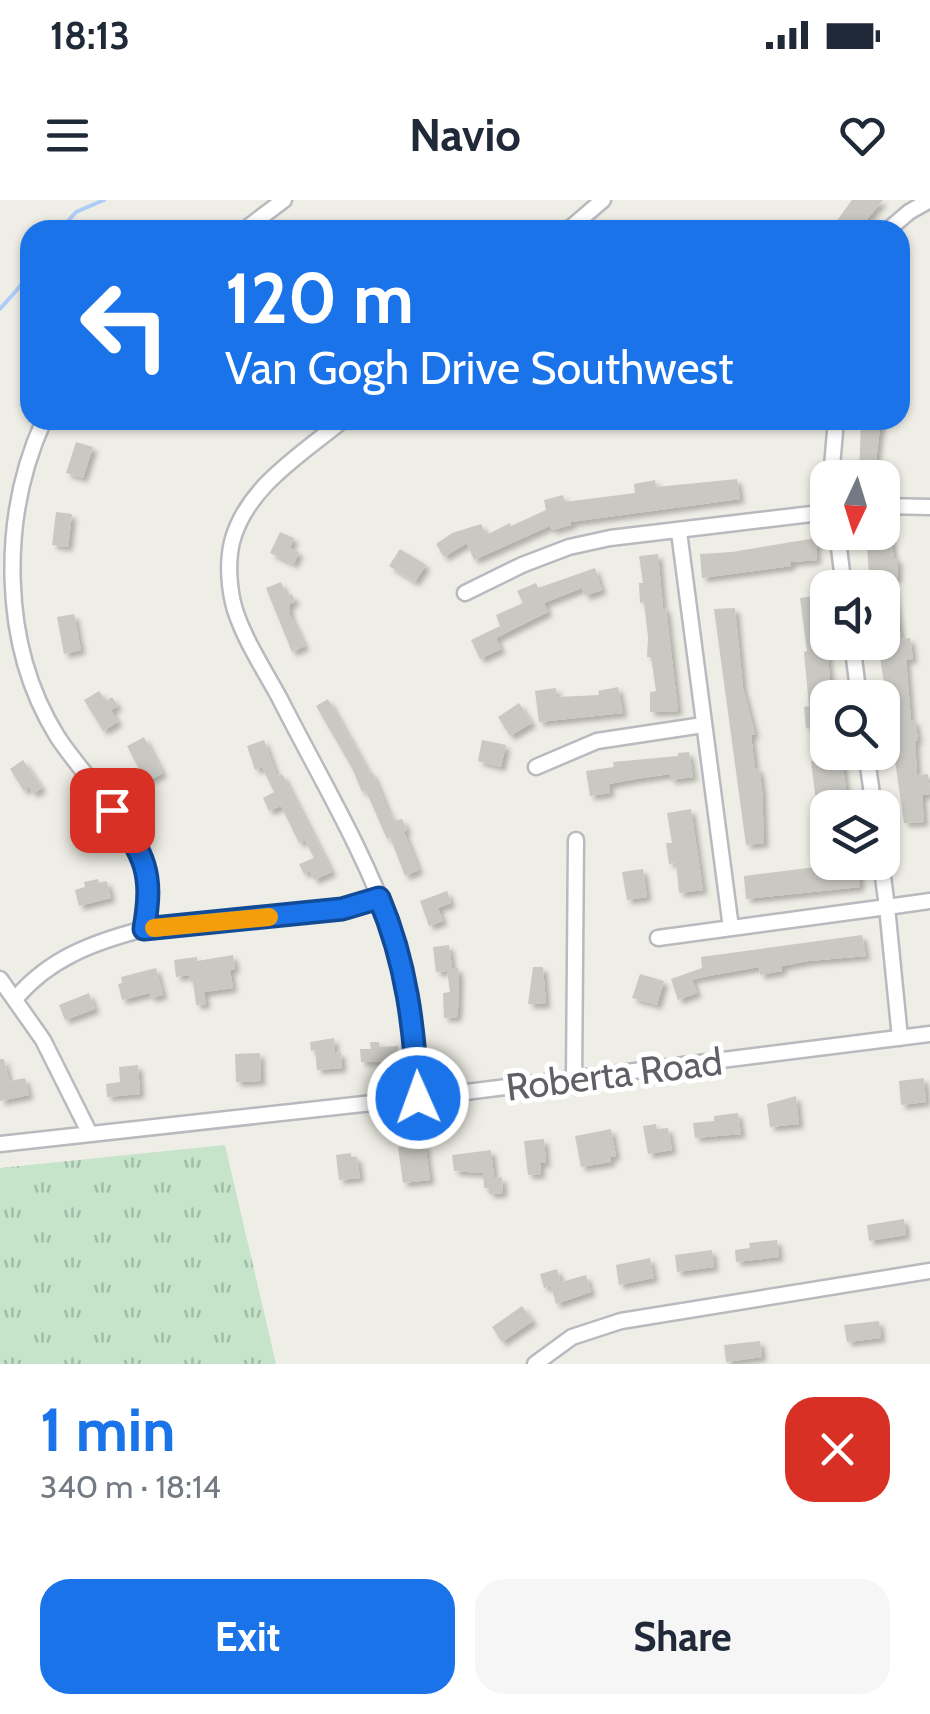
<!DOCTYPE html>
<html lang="en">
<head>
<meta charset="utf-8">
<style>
  body { margin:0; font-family:Cabin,sans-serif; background:#f6f6f7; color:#1f2937; height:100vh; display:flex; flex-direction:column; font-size:38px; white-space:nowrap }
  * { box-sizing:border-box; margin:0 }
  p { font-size:32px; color:#747a83 }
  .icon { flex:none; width:55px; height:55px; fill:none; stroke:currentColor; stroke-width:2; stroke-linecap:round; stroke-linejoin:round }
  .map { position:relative; height:1164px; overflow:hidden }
  .details { display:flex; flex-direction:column; background:#fff; flex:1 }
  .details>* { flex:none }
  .top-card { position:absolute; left:20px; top:20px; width:890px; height:210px; border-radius:30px; box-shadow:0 2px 8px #0004; background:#1a73e8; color:#fff; overflow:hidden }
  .needle { width:65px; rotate:184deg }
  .tools { position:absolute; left:810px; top:260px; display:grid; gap:20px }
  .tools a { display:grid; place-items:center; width:90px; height:90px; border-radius:20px; background:#fff; box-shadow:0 2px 8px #0004; font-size:50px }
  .pin { position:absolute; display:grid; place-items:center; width:85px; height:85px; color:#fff; margin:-42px; border-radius:20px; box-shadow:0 5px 15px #0006 }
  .me { position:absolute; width:110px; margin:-55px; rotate:358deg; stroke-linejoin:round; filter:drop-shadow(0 0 8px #0008) }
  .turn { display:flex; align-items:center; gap:35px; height:210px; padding:0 40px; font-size:45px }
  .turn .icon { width:130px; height:130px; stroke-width:2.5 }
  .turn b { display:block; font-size:70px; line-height:85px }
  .round { display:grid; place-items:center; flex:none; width:105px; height:105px; border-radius:30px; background:#f6f6f7 }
  .summary { display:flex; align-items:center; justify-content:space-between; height:170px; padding:0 40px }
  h1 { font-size:60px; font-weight:700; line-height:75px; color:#1a73e8 }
  .action { display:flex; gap:20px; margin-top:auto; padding:20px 40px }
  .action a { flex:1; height:115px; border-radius:30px; background:#1a73e8; color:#fff; font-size:40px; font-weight:700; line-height:115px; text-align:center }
  .action a+a { background:#f6f6f7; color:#1f2937 }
  .status { display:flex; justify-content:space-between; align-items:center; height:70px; padding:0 50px; background:#fff; direction:ltr }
  .status svg { height:28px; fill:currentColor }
  header { display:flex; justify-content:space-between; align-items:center; height:130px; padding:0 40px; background:#fff; font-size:45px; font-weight:700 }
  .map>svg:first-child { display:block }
  .grass { fill:url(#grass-tufts) }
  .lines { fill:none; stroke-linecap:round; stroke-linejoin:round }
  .stream { stroke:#adcdf8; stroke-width:4 }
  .building { fill:#cac8c2; filter:url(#shadow) }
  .minor-casing { stroke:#b8babf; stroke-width:19 }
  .minor { stroke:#fff; stroke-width:14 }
  .route-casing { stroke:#114b97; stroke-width:25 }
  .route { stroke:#1a73e8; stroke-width:18 }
  .slow { stroke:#f59e0b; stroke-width:18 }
  .labels { text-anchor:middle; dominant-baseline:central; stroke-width:10; stroke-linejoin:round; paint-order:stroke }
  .street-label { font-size:38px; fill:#5e6065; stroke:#fff }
</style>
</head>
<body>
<div class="status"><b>18:13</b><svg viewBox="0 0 49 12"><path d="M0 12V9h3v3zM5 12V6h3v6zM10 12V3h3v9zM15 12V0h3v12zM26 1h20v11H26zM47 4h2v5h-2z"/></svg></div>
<header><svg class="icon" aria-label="menu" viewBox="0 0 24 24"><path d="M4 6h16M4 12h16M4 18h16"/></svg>Navio<svg class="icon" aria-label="heart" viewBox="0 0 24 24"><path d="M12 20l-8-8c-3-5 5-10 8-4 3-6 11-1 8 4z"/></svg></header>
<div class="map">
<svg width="930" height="1164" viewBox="0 0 930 1164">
  <defs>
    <pattern id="grass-tufts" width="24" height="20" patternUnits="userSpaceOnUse" patternTransform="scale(2.5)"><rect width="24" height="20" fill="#c5e4c9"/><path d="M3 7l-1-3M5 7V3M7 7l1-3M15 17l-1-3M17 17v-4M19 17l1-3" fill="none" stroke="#a3bca7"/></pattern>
    <filter id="shadow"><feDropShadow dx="4.5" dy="4.5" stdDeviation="2.5" flood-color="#0004"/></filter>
  </defs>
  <rect width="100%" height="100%" fill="#efeee6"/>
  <!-- grass -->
  <path class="grass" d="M 225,945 L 276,1164 L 0,1164 L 0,968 Z"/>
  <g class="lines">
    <!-- stream -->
    <path class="stream" d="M 60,30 L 76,12 L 104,0
      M 0,109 L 30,75"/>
  </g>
  <!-- building -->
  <path class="building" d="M 852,0 L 883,0 L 858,30 L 830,30 Z
    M 861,220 L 881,220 L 876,261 L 884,262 L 882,278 L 859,278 Z
    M 76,242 L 93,247 L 83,278 L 66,273 Z
    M 737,279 L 740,299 L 571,322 L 571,325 L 552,330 L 550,326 L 474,360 L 467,343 L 444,357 L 436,344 L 452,333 L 481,324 L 486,335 L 510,323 L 511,326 L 546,310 L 544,300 L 563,295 L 565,302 L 635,293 L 634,284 L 655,280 L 656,287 Z
    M 56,312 L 72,314 L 68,347 L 52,345 Z
    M 280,332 L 294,338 L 290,348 L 299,352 L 294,364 L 270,353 Z
    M 866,332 L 890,332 L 894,359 L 898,358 L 898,378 L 892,379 L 901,439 L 910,438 L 913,459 L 906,460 L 911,521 L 915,520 L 918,540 L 915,541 L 917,575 L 928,574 L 930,591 L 930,594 L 922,595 L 924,622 L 904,623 L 878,442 L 882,442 L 882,388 L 870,388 Z
    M 816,338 L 817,360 L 791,362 L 791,366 L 702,378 L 700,354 L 732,352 Z
    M 400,349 L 426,365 L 415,382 L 389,366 Z
    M 658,354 L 663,408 L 666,408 L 678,511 L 650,512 L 650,492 L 656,491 L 651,457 L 647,457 L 648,437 L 644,402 L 640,403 L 639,383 L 643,383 L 639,356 Z
    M 595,368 L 602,390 L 585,396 L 582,388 L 544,403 L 548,412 L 496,438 L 501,449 L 480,459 L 471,440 L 500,426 L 496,415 L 523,403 L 517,391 L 536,383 L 538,388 Z
    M 281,382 L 286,396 L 292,394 L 295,402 L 289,404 L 290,415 L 305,446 L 292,452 L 266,388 Z
    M 820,395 L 830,476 L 828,552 L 841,552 L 848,605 L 817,609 L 811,561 L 818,560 L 813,527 L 806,528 L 804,507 L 809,506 L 804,452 L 807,451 L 800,398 Z
    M 735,408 L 743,488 L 755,534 L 751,535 L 755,569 L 759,568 L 762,589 L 764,643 L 746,645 L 714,409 Z
    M 74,414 L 81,450 L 64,454 L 57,417 Z
    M 618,487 L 623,513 L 539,522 L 535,491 L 556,488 L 557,497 L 599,495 L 598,491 Z
    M 99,491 L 106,501 L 112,497 L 118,506 L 111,510 L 118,522 L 103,531 L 84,500 Z
    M 328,499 L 369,573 L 372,572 L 388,611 L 395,621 L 402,619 L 407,630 L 404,632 L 419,670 L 405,676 L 390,637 L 387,639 L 366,591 L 362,592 L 352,568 L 316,506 Z
    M 519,503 L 532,523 L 510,536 L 498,517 Z
    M 144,537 L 163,573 L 146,582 L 127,546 Z
    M 264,540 L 277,576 L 282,574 L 332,672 L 314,680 L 310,671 L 304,674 L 299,664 L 314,658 L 305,640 L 299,643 L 281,606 L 269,611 L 263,598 L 274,592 L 262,567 L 255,570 L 247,546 Z
    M 482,540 L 506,545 L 501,567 L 478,561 Z
    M 689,552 L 693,577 L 670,580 L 670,574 L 636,579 L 609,584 L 610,593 L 590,596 L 586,571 L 614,567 L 613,562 L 678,556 L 678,553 Z
    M 23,560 L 42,588 L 33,594 L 29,587 L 24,591 L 10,569 Z
    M 691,609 L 703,690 L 679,693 L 676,663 L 669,664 L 666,643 L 672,643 L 667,613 Z
    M 831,665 L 831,669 L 859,667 L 860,687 L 746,699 L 744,676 Z
    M 643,669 L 647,697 L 627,700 L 622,672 Z
    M 98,679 L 99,683 L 107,681 L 111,698 L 79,706 L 75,690 L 85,687 L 84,682 Z
    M 447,691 L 451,703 L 438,708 L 443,721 L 429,726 L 420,701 Z
    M 862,735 L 866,756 L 808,761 L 782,766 L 782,771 L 760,775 L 759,767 L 692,779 L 697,793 L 678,800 L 671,779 L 702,768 L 701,757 Z
    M 449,745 L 452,768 L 458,768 L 459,778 L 458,809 L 457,817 L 444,818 L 443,793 L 450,792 L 447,771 L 436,772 L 433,747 Z
    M 233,755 L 235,769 L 230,770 L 233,788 L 204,792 L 206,804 L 196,805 L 193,781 L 190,782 L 189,775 L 176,777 L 174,760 L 197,757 L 197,761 Z
    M 533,767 L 543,767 L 546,804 L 528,804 Z
    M 156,768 L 163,795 L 151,798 L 150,793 L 122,800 L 118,784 L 122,783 L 121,777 Z
    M 640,774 L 664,781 L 657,805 L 632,798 Z
    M 89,793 L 95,809 L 65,820 L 59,805 Z
    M 334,838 L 335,853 L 341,852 L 342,868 L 317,870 L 315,850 L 311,851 L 310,842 Z
    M 370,842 L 379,842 L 379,847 L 398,846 L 398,861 L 361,862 L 360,849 L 371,849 Z
    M 260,853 L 261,881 L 236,882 L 235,854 Z
    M 0,859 L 4,859 L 9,881 L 25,878 L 29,895 L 0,901 Z
    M 138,865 L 140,894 L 107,897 L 106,884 L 120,882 L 119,867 Z
    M 924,878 L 926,902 L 901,905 L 899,881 Z
    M 796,896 L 799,924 L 770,927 L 767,904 Z
    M 738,913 L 741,934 L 695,938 L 693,923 L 714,921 L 714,916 Z
    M 656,924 L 657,929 L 668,928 L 672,950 L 648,954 L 643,926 Z
    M 611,929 L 616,956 L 610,957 L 611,962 L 581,967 L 575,936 Z
    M 544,939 L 546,963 L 540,963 L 541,974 L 528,975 L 524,941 Z
    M 425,944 L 430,980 L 403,983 L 398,947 Z
    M 491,950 L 494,978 L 502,977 L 503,993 L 489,994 L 489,988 L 484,988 L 483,973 L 454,971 L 452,955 Z
    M 351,953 L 351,957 L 357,957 L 360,978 L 339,980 L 336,955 Z
    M 904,1019 L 906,1035 L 869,1041 L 867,1025 Z
    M 777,1040 L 779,1057 L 736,1062 L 735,1050 L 750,1048 L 749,1043 Z
    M 712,1050 L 714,1067 L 677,1072 L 675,1055 Z
    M 650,1058 L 654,1078 L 619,1085 L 616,1065 Z
    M 557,1069 L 561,1082 L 586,1075 L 591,1092 L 556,1104 L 551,1086 L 544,1088 L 540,1074 Z
    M 522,1106 L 533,1121 L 502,1142 L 492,1127 Z
    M 879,1121 L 881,1138 L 847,1142 L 844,1125 Z
    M 760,1141 L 762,1157 L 726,1162 L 724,1145 Z"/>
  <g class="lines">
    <defs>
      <path id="minor" d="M 244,30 L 284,0
        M 568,30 L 603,0
        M 888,30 L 909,12 L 930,0
        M 44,220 C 0,317 0,444 57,536 C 85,580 149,637 150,691 C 150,704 146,717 144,729
        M 343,220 C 302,254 246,287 232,342 C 227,363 229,390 235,410 C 245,441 265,471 280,499 C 319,576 365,652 393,733 C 412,785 416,843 418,898
        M 831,278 L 836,220
        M 882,306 L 930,307
        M 679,332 L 731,728
        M 837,332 L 844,388
        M 465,393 L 522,365 L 569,347 L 610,338 L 828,312
        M 852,442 L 859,498
        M 866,552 L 874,608
        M 536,567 L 597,541 L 703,525
        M 658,738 L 887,707 L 881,662
        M 0,779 L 43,840 L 90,934
        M 16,798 C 50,758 94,742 144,729 L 342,709 L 379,698
        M 900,838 L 887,707 L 930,701
        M 574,879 L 576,640
        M 0,944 L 418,898 L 930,834
        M 535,1164 L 572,1137 L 621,1121 L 930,1071"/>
    </defs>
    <!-- minor casing -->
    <use href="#minor" class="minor-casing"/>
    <!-- minor -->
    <use href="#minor" class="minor"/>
  </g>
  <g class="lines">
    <defs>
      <path id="route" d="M 112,610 C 145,656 154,672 144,729 L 342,709 L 379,698 C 407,764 414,828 418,898"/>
    </defs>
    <!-- route casing -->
    <use href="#route" class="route-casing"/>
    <!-- route -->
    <use href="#route" class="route"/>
    <!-- slow -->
    <path class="slow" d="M 154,728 L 269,717"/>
  </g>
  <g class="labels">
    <!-- street labels -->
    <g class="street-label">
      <text transform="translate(614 874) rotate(-7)">Roberta Road</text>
    </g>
  </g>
</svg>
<div class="tools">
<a><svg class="needle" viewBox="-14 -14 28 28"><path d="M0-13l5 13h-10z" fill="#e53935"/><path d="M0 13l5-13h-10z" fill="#747a83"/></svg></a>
<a><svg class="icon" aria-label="sound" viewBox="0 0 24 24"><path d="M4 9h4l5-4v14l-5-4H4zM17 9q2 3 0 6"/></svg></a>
<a><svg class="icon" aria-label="search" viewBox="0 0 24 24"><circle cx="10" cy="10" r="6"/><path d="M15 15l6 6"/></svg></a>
<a><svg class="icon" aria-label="layers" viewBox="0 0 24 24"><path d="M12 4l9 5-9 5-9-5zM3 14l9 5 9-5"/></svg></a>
</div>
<div class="pin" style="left:112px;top:610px;background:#d93025"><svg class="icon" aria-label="arrive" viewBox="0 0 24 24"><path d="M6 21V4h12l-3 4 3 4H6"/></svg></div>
<svg class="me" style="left:418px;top:898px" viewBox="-20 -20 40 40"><circle r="17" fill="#1a73e8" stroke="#fff" stroke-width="3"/><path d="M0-11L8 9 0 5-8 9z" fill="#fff"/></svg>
<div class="top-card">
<div class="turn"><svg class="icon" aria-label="left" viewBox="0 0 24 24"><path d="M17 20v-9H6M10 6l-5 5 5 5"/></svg><div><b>120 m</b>Van Gogh Drive Southwest</div></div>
</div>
</div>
<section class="details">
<div class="summary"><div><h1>1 min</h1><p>340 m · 18:14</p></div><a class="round" style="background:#d93025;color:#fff"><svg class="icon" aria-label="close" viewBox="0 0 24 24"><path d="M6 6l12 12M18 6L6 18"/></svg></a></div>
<div class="action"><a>Exit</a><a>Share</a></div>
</section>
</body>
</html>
